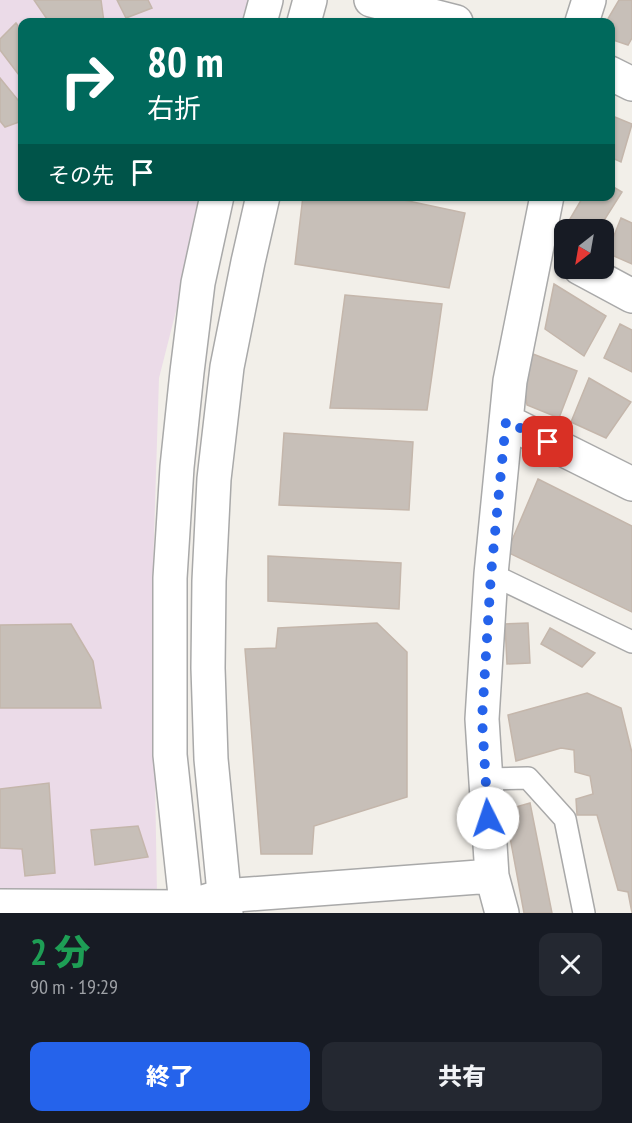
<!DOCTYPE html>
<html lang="ja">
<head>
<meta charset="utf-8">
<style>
  body { margin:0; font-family:"PT Sans Narrow","Noto Sans JP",sans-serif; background:#242831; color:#f1f3f6; height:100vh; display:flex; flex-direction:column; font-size:22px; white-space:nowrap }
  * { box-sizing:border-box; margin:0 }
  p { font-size:20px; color:#9ea1a6 }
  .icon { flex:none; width:33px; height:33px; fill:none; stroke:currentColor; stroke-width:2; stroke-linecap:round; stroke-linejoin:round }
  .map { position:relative; height:913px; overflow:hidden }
  .drawer { display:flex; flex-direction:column; background:#171b24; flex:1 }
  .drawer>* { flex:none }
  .top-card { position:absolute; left:18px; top:18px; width:597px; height:183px; border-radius:12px; box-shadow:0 2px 4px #0004; background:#00695c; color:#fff; overflow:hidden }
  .needle { width:39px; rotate:211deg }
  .controls { position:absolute; left:554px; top:219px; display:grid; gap:12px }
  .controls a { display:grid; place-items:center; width:60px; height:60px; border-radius:12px; background:#171b24; box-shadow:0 2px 4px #0004; font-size:30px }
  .pin { position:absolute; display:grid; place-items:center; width:51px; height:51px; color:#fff; margin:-26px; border-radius:12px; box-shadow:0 3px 9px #0006 }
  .me { position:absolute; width:66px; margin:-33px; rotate:356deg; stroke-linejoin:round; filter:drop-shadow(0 0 4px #0008) }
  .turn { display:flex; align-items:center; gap:21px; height:126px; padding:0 30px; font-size:27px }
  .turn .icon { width:78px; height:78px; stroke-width:2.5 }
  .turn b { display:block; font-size:42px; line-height:51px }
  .then { display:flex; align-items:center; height:57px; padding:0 30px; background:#0003; gap:12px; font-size:22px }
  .round { display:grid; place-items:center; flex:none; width:63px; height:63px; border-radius:12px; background:#242831 }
  .summary { display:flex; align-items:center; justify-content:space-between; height:102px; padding:0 30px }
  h1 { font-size:36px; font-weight:800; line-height:45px; color:#1e9e55 }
  .button { display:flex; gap:12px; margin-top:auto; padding:12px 30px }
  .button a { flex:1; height:69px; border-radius:12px; background:#2563eb; color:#fff; font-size:24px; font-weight:800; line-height:69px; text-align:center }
  .button a+a { background:#242831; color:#f1f3f6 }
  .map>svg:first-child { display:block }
  .industrial { fill:#ebdbe8 }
  .building { fill:#c7bfb8; stroke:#c4b6ab; stroke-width:1.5 }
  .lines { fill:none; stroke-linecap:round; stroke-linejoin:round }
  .service-casing { stroke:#a9a9a9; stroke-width:24 }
  .minor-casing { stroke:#a9a9a9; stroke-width:36 }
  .tertiary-casing { stroke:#a9a9a9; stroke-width:36 }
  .service { stroke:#fff; stroke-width:21 }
  .minor { stroke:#fff; stroke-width:33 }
  .tertiary { stroke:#fff; stroke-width:33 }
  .route { stroke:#2563eb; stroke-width:10; stroke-dasharray:0 18 }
</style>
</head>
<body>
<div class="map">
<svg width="632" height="913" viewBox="0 0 632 913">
  <rect width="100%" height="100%" fill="#f2efe9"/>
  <!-- industrial -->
  <path class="industrial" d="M 0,0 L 254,0 L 249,22 L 22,22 L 22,196 L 205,197 L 159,378 L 152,601 L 157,895 L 0,889 Z"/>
  <!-- building -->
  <path class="building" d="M 34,0 L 101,0 L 104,22 L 49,22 Z
    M 117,0 L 148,0 L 152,8 L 126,18 Z
    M 619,0 L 632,0 L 632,38 L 628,45 L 610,39 L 610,22 L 606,22 Z
    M 16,23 L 22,31 L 22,79 L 0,50 L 0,39 Z
    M 0,78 L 22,105 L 22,121 L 5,127 L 0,121 Z
    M 610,115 L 632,124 L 621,162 L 610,157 Z
    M 610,185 L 622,192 L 598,230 L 564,229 L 583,197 L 582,196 L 610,196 Z
    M 303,196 L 385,196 L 465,213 L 449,288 L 295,264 Z
    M 621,218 L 632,223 L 632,264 L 607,253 Z
    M 554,284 L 606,316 L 584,356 L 545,329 Z
    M 345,295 L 442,304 L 427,410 L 330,408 Z
    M 620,324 L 632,330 L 632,372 L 604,358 Z
    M 533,354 L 577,371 L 559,418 L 527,405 L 523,379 Z
    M 589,378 L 631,402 L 606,438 L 571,422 Z
    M 284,433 L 413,442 L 409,510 L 279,505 Z
    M 538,479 L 632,526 L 632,612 L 507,552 Z
    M 268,556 L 401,563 L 399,609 L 268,601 Z
    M 377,623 L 407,652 L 407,797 L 314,826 L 312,854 L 261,854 L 245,649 L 276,648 L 278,628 Z
    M 528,623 L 530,663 L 507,664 L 505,624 Z
    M 71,624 L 93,661 L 101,708 L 0,708 L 0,625 Z
    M 550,628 L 595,653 L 582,667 L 541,644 Z
    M 587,693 L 621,708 L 632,753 L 632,913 L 628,892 L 618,890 L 597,815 L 577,815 L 576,799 L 593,794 L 590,776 L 575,772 L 574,750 L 561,748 L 516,761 L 508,715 Z
    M 49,783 L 55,873 L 25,876 L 22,849 L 0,848 L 0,789 Z
    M 530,803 L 552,913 L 524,913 L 505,810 Z
    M 138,826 L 148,857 L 95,865 L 91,830 Z"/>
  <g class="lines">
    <defs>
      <path id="service" d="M 491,574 L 632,642
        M 486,779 L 528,778 L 565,819 L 584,913"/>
      <path id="minor" d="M 582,22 L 589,0
        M 580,268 L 632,296
        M 506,421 L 632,484
        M 492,876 L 502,913
        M 0,906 L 186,907 L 223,896 L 492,876 L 482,719 L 491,574 L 510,381 L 547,196"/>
      <path id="tertiary" d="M 371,0 L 456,22
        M 260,22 L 266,0
        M 304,22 L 310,0
        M 610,73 L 632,84
        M 187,913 L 170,755 L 170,578 L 177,467 L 187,372 L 198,283 L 217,196
        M 226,913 L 211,759 L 208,668 L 209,581 L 214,479 L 227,367 L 248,262 L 263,196"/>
    </defs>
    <!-- service casing -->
    <use href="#service" class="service-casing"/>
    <!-- minor casing -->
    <use href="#minor" class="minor-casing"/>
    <!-- tertiary casing -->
    <use href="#tertiary" class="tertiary-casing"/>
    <!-- service -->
    <use href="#service" class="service"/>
    <!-- minor -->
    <use href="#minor" class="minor"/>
    <!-- tertiary -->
    <use href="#tertiary" class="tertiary"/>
  </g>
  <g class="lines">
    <!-- route -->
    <path class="route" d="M 488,818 L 482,719 L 491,574 L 506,421 L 548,442"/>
  </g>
</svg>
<div class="controls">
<a><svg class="needle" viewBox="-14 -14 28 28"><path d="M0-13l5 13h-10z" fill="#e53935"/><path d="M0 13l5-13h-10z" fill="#9ea1a6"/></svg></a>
</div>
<div class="pin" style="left:548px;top:442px;background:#d93025"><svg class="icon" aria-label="arrive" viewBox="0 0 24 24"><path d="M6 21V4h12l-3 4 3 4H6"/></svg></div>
<svg class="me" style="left:488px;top:818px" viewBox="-20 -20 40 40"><circle r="19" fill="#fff"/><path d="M0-13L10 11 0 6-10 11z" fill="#2563eb"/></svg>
<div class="top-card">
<div class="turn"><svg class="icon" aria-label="right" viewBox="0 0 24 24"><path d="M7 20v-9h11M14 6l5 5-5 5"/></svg><div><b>80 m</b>右折</div></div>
<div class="then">その先<svg class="icon" aria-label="arrive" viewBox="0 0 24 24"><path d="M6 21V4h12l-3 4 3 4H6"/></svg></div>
</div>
</div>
<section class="drawer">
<div class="summary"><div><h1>2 分</h1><p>90 m · 19:29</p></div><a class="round"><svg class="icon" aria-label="close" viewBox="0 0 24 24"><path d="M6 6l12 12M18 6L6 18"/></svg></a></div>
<div class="button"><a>終了</a><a>共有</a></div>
</section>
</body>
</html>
